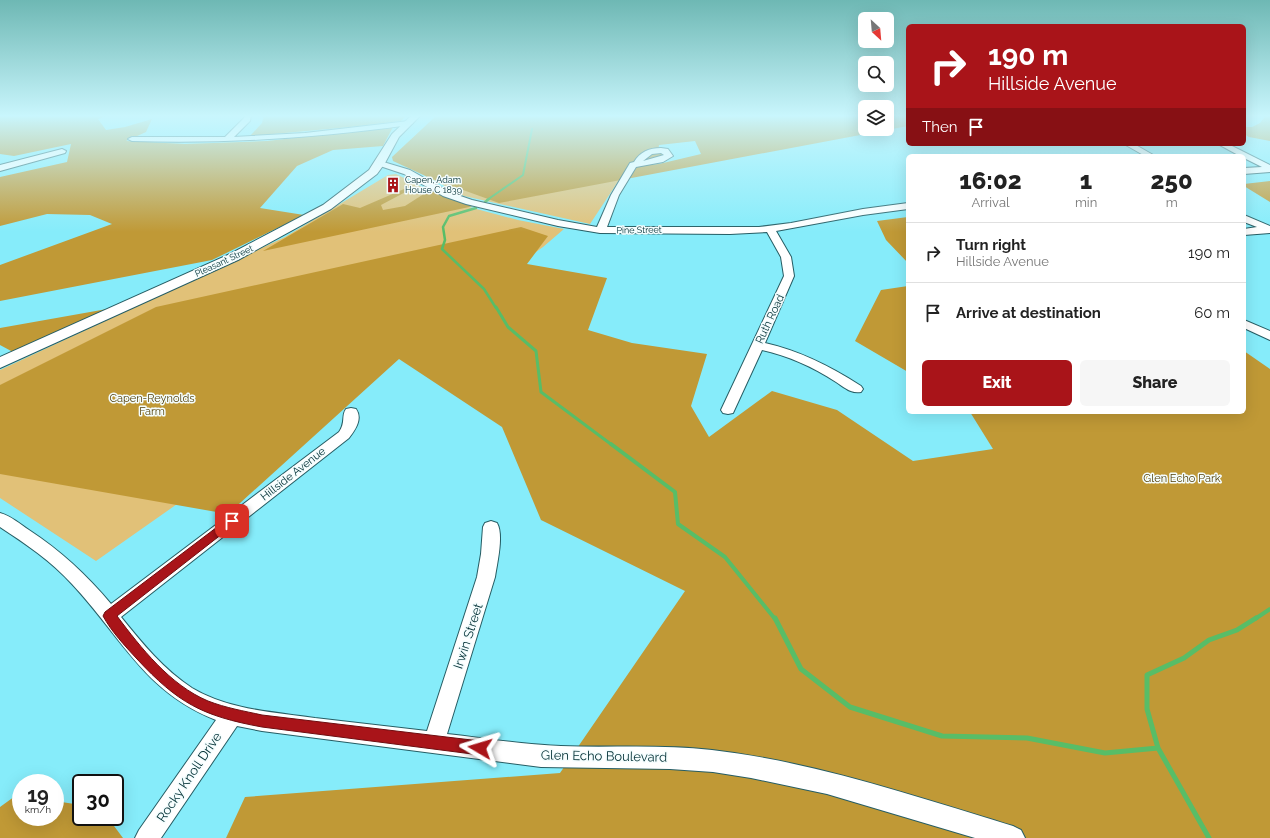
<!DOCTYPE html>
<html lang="en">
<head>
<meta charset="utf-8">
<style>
  body { margin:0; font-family:Raleway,sans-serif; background:#f6f6f6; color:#222; height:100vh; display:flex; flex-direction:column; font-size:15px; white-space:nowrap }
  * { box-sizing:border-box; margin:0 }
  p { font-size:13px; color:#767676 }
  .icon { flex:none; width:22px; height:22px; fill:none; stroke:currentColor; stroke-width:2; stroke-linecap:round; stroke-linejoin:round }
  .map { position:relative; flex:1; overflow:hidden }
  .drawer { position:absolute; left:906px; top:154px; width:340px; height:260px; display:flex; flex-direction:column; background:#fff; border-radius:6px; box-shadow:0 4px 16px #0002 }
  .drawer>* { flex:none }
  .guide { position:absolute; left:906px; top:24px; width:340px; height:122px; border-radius:6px; box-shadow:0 4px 16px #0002; background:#a91419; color:#fff; overflow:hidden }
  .needle { width:26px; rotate:154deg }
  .tools { position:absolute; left:858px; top:12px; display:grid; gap:8px }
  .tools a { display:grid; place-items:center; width:36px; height:36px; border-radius:6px; background:#fff; box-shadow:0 4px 16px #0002; font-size:20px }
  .speed { position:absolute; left:12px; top:774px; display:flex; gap:8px; font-size:20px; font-weight:700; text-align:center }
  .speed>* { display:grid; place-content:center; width:52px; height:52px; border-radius:50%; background:#fff; box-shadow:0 4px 16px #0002; line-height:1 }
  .speed small { font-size:10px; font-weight:400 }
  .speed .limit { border:2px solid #111; border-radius:6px; background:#fff; color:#111 }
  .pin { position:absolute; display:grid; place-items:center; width:34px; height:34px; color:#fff; margin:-17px; border-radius:8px; box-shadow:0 2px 6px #0006 }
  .me { position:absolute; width:44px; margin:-22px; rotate:277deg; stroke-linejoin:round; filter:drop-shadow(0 0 3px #0008) }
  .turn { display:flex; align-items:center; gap:14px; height:84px; padding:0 16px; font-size:18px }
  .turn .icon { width:52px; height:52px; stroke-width:2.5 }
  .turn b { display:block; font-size:28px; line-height:34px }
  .then { display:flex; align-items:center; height:38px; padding:0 16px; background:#0003; gap:8px; font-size:15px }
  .eta { display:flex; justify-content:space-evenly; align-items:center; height:68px; text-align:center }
  .eta b { font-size:24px; font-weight:800; line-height:28px }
  .button { display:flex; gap:8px; margin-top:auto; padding:8px 16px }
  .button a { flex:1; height:46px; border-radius:6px; background:#a91419; color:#fff; font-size:16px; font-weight:800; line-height:46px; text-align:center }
  .button a+a { background:#f6f6f6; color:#222 }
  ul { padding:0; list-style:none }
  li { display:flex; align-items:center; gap:12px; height:60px; padding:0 16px; border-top:1px solid #e0e0e0 }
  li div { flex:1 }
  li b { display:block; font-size:15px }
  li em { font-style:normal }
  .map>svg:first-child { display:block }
  .green { fill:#e1c178 }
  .forest { fill:#c09936; fill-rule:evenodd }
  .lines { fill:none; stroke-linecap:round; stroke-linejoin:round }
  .stream-far4 { stroke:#58bd67; stroke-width:2 }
  .stream-far3 { stroke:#58bd67; stroke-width:2.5 }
  .stream-far2 { stroke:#58bd67; stroke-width:3 }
  .stream-far1 { stroke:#58bd67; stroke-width:4 }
  .stream { stroke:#58bd67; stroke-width:5 }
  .minor-casing { stroke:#265d64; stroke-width:2 }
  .major-casing { stroke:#265d64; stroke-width:2 }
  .minor { fill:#fff; fill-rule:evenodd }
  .major { fill:#fff; fill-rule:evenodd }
  .route { fill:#a91419; stroke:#6e0d10 }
  .labels { text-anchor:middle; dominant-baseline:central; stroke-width:3; stroke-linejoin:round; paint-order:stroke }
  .far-poi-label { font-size:9px; fill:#002f34; stroke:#f4fdfe; text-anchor:start }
  .far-street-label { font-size:9px; fill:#002f34; stroke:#f4fdfe }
  .street-label { font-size:11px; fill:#002f34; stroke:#f4fdfe }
  .park-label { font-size:11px; fill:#544008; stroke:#f4fdfe }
  .near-street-label { font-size:13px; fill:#002f34; stroke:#f4fdfe }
</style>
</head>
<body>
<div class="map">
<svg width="1270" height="838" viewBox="0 0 1270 838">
  <rect width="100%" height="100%" fill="#86ecfa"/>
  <!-- green -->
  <path class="green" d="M 662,115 L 590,224 L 464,196 L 401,163 Z
    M 396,174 L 454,203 L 518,220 L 564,229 L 543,247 L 96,561 L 0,498 L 0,370 L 285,237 L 388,175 Z"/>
  <!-- forest -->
  <path class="forest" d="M 0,115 L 108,115 L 98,119 L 106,130 L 125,127 L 152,119 L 146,132 L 126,141 L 185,144 L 267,141 L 393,127 L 383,146 L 333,150 L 297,166 L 260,208 L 304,215 L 212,260 L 0,301 L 0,265 L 112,224 L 90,215 L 47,214 L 0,226 L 0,177 L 67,162 L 71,144 L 14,156 L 0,154 Z
    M 264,115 L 407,115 L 401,121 L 350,127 L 250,136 L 262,123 Z
    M 437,115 L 865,115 L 865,129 L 887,129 L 887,115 L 908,115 L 908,126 L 499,203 L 430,178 L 393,161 L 392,157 ZM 695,141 L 701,154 L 659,164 L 648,165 L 645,163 L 666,156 L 658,152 L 659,145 Z
    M 1266,115 L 1270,115 L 1270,141 L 1249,137 L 1244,134 L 1244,127 L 1252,127 L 1260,123 Z
    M 1270,181 L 1270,202 L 1244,186 L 1244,184 Z
    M 411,186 L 413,188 L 381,205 L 383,210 L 405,206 L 430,190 L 474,206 L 263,251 L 343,204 L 360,208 Z
    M 908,217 L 908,263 L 886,240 L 877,221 Z
    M 521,227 L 548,236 L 527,264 L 607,278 L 588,330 L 632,343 L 707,354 L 691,406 L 709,437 L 772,391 L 837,410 L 913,461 L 993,449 L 970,412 L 1244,412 L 1244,351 L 1270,369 L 1270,838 L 226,838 L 245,797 L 560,773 L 685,591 L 541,520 L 502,427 L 399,359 L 228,514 L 0,474 L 0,385 L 156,307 Z
    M 908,286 L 908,372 L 855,341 L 881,290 Z
    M 107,309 L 13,352 L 0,345 L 0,328 Z
    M 18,794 L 21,795 L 21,817 L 55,817 L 55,801 L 81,805 L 81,817 L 103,817 L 111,822 L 123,838 L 0,838 L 0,807 Z"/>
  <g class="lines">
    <!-- stream-far4 -->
    <path class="stream-far4" d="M 487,200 L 523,175 L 532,129"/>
    <!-- stream-far3 -->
    <path class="stream-far3" d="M 485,202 L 489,199
      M 476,208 L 449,216 L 443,227 L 445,240 L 442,249 L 484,289 L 496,308"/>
    <!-- stream-far2 -->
    <path class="stream-far2" d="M 496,307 L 508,327 L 536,351 L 541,392 L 612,445"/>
    <!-- stream-far1 -->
    <path class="stream-far1" d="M 611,444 L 675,492 L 678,524 L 725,557 L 775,619
      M 1255,619 L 1270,609"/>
    <!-- stream -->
    <path class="stream" d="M 775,618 L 801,669 L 850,707 L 942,736 L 1027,738 L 1105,753 L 1158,748
      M 1209,838 L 1158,748 L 1147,709 L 1147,675 L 1184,658 L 1209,640 L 1237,630 L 1256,618"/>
    <defs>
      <path id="minor" d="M 245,115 L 251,115 L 250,121 L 234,137 L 305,133 L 409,121 L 413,123 L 409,125 C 316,138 226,144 132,141 L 128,139 L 132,137 L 225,137 L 244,118 Z
        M 1124,144 L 1134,144 L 1155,156 L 1145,156 Z
        M 1218,144 L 1228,144 L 1270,165 L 1270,172 L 1244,174 L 1244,168 L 1262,167 L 1244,158 L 1244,156 L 1240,156 Z
        M 661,148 L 668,149 L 673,156 L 663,162 L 636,167 L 619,195 L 607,227 L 759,227 L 791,223 L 863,209 L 908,203 L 908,209 L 863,215 L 776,231 L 791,257 L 794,276 L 765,343 C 800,351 830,366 861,386 L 863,389 L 861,392 C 851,394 844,387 836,382 C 813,367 789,356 762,350 L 733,413 L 728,414 L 723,413 L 721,410 L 784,276 L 781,257 L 767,232 L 730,234 L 600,233 L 558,226 L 466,204 L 443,196 L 404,174 L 377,165 L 376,163 L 380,161 L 410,170 L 449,192 L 472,200 L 558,220 L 597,227 L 611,195 L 630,163 L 634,162 C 640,152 649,148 661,148 ZM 661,153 L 664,155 L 643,161 L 652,154 Z
        M 62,149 L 66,151 L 65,153 L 0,171 L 0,165 Z
        M 1244,215 L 1270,226 L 1270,233 L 1244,235 L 1244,229 L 1257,227 L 1244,222 Z
        M 1244,320 L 1270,331 L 1270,340 L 1244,328 Z
        M 351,408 L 356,409 C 363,419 355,430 349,438 L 121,617 C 142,643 164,670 192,688 C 229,710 273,712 315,718 C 352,722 390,727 427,731 L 477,577 L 481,554 L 483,527 L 485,523 L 491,521 L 497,523 C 504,535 497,563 495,577 L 447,734 C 485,738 523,745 561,746 C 611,748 662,744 712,750 C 815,762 914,796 1013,826 L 1021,830 L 1025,838 L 975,838 L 827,794 L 751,778 L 713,772 L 670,769 L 541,767 L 262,731 L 237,726 L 161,838 L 135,838 L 139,830 L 216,720 C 144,692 121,636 72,584 C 51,561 26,544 0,527 L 0,513 C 11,516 20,524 29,530 C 61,551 87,575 111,604 L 339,432 C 346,422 341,416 346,409 Z"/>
      <path id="major" d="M 412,115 L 421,115 L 399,137 L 385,163 L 377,174 L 331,209 L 238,260 L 0,368 L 0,357 L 230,254 L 323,205 L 369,170 L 392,134 Z"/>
    </defs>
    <!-- minor casing -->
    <use href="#minor" class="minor-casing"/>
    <!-- major casing -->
    <use href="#major" class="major-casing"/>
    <!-- minor -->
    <use href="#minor" class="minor"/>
    <!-- major -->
    <use href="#major" class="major"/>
  </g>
  <!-- sky -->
  <linearGradient id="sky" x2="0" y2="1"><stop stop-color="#6eb8b4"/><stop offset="0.5" stop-color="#c9f6fd"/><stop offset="1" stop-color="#c9f6fd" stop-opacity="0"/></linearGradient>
  <rect width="1270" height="232" fill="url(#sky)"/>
  <!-- route -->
  <path class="route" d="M 232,517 L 236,518 L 238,521 L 236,523 L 117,616 C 141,648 170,685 208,701 C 226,708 244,711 262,715 L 480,741 L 485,743 L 487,748 L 485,753 L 480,755 L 262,727 C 202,716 178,703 137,659 C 125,646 111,631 103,616 L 105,612 L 229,518 Z"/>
  <!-- icons -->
  <defs>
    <symbol id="building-bare" viewBox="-9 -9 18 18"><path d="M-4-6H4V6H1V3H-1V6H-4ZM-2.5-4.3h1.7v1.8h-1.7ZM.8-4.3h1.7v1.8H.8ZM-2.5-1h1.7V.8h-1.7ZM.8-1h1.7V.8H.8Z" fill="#a91419" stroke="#f4fdfe" stroke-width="2.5" paint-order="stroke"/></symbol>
  </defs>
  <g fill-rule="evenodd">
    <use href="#building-bare" x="382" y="174" width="22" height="22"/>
  </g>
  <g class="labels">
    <!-- far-poi labels -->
    <g class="far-poi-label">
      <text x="405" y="180">Capen, Adam<tspan x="405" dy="10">House C 1839</tspan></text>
    </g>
    <!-- far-street labels -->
    <g class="far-street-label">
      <text transform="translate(639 230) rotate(-1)">Pine Street</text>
      <text transform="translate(224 261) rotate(-25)">Pleasant Street</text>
    </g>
    <!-- street labels -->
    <g class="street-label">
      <text transform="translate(770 319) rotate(-65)">Ruth Road</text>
      <text transform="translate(293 474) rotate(-38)">Hillside Avenue</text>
    </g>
    <!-- park labels -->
    <g class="park-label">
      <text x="152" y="398">Capen-Reynolds<tspan x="152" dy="13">Farm</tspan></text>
      <text x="1182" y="478">Glen Echo Park</text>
    </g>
    <!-- near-street labels -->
    <g class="near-street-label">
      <text transform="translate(468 636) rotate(-72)">Irwin Street</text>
      <text transform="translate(604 756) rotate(1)">Glen Echo Boulevard</text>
      <text transform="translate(189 777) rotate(-56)">Rocky Knoll Drive</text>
    </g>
  </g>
</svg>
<div class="tools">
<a><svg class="needle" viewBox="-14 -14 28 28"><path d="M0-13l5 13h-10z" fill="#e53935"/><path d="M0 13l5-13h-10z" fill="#767676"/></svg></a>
<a><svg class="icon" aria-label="search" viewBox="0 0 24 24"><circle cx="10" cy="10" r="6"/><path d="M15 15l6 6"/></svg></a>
<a><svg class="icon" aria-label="layers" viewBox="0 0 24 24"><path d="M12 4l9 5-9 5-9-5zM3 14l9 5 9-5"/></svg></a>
</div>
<div class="speed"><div>19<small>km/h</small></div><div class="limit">30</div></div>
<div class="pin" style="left:232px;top:521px;background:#d93025"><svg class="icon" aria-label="arrive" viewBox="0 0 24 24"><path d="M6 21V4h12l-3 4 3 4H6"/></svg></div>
<svg class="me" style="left:480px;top:748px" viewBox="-20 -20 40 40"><path d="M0-17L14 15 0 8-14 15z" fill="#a91419" stroke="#fff" stroke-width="4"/></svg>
<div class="guide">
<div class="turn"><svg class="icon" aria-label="right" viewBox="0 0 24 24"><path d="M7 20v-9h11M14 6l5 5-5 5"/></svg><div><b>190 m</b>Hillside Avenue</div></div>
<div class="then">Then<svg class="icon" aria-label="arrive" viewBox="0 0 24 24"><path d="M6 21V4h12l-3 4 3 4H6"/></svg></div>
</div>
<section class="drawer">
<div class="eta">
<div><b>16:02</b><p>Arrival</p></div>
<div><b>1</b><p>min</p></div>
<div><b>250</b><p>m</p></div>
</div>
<ul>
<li><svg class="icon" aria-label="right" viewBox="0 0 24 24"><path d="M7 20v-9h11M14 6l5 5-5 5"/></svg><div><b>Turn right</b><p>Hillside Avenue</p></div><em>190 m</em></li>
<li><svg class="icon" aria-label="arrive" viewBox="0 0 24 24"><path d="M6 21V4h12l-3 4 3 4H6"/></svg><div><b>Arrive at destination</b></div><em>60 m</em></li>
</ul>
<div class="button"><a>Exit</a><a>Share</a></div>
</section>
</div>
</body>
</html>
